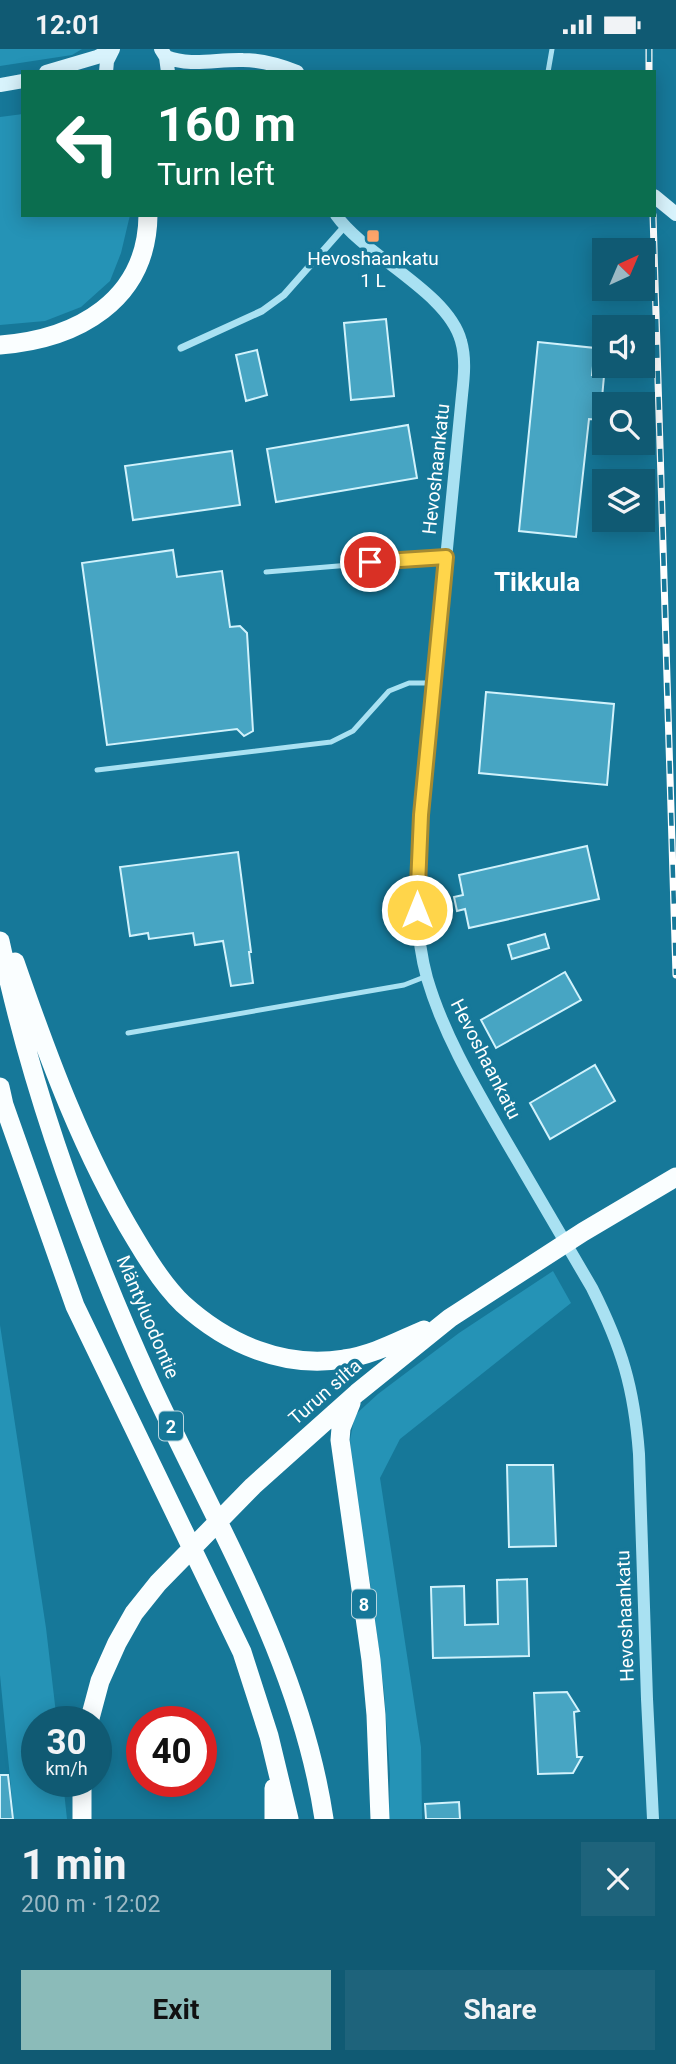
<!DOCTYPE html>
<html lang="en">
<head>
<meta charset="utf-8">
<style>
  body { margin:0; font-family:Roboto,sans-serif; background:#1e637b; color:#f1f3f6; height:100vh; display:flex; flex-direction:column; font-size:26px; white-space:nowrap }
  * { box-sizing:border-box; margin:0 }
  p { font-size:23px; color:#9cb9c4 }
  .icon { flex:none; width:38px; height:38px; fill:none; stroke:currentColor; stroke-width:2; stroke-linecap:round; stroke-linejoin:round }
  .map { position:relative; height:1770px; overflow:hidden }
  .sheet { display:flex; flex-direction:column; background:#105a73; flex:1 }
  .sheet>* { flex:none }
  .hud { position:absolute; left:21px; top:21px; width:635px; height:147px; border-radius:0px; box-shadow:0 4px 18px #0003; background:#0b6e4f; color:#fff; overflow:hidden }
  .needle { width:46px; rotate:44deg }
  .fabs { position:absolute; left:592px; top:189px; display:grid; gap:14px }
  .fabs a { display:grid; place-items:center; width:63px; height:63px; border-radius:0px; background:#105a73; box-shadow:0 4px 18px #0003; font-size:35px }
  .speed { position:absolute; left:21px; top:1657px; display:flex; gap:14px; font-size:35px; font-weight:700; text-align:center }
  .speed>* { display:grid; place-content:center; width:91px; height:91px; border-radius:50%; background:#105a73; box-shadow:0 4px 18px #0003; line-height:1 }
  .speed small { font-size:18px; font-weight:400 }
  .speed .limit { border:10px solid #d22; background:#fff; color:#111 }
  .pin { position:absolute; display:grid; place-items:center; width:60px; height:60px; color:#fff; margin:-30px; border:4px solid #fff; border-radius:50%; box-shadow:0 2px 7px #0007 }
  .me { position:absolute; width:77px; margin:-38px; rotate:0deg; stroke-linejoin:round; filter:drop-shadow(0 0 5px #0008) }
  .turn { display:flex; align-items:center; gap:24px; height:147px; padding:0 21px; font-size:32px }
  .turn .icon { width:91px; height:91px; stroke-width:2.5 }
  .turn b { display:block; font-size:49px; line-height:60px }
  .round { display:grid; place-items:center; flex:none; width:74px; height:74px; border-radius:0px; background:#1e637b }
  .overview { display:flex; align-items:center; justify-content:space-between; height:119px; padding:0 21px }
  h1 { font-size:42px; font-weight:700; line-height:52px }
  .action { display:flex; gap:14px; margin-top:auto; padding:14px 21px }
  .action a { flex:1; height:80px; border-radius:0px; background:#8bbbb9; color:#111; font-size:28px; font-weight:700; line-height:80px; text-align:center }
  .action a+a { background:#1e637b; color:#f1f3f6 }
  .status { display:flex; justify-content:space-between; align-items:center; height:49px; padding:0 35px; background:#105a73; direction:ltr }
  .status svg { height:19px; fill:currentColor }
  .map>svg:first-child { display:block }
  .green { fill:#2593b6 }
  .building { fill:#47a5c3; stroke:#d1f2fc; stroke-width:2 }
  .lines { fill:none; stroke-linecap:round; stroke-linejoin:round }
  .service { stroke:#a9e1f2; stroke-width:5 }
  .minor { stroke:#a9e1f2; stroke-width:7 }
  .tertiary { stroke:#a9e1f2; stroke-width:12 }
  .secondary { stroke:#d8f3fc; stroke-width:14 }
  .trunk { stroke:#fafeff; stroke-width:19 }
  .rail-casing { stroke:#fff; stroke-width:7 }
  .rail { stroke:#167899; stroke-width:4.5; stroke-dasharray:13; stroke-linecap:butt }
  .route-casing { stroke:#a68a30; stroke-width:18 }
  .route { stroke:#ffd54a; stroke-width:12 }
  .poi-dot { fill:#ffa66b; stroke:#167899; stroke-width:2.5 }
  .labels { text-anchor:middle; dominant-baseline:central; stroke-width:7; stroke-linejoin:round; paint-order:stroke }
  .shield { fill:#167899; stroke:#b9d6e0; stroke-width:2 }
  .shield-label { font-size:18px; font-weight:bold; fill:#fff }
  .poi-label { font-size:19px; fill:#fff; stroke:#167899 }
  .street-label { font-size:19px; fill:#fff; stroke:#167899 }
  .district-label { font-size:26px; font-weight:bold; fill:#fff; stroke:#167899 }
</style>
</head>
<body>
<div class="status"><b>12:01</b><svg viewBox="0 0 49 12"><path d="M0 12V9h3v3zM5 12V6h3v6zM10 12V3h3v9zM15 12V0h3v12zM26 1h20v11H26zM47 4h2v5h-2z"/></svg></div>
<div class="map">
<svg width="676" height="1770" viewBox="0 0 676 1770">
  <rect width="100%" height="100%" fill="#167899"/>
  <!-- green -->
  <path class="green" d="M 0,0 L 82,0 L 72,6 L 0,17 Z
    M 23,65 L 23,166 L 130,166 L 121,204 L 110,232 L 81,258 L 45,272 L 0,276 L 0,68 Z
    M 553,1222 L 571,1254 L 400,1390 L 380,1429 L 421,1698 L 422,1770 L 389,1770 L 390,1725 L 384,1642 L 371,1539 L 355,1448 L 350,1391 L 355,1366 L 378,1345 L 459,1284 Z
    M 0,1276 L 46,1579 L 57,1673 L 37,1673 L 37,1732 L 63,1733 L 67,1770 L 14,1770 L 0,1626 Z"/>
  <!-- building -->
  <path class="building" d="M 386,270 L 394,347 L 351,351 L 344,274 Z
    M 538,293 L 595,299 L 592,326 L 604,327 L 600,371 L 589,370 L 576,488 L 519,482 Z
    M 257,301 L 267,346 L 246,352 L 236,306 Z
    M 408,376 L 417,429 L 276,453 L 267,400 Z
    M 232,402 L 240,456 L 133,471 L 125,417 Z
    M 173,501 L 177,528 L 222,522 L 230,578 L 240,577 L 247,584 L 253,682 L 244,687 L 237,680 L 107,696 L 82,514 Z
    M 486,643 L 614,655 L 607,736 L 479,724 Z
    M 587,797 L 599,850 L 469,879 L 465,860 L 457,862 L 454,848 L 463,846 L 459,826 Z
    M 238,803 L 251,903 L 249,903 L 253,934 L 231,937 L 223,892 L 195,896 L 193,884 L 149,890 L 148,884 L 130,887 L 120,818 Z
    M 545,885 L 549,899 L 512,910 L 508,896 Z
    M 565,923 L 581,951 L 496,999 L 481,971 Z
    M 595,1016 L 615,1052 L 550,1090 L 530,1054 Z
    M 507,1416 L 553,1416 L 556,1497 L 509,1498 Z
    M 527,1530 L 529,1607 L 433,1609 L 431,1538 L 464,1537 L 465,1576 L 498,1575 L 497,1531 Z
    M 567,1643 L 579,1662 L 574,1663 L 577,1708 L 582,1708 L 573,1724 L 538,1725 L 534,1644 Z
    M 0,1726 L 8,1726 L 13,1770 L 0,1770 Z
    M 459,1753 L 460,1770 L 426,1770 L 425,1755 Z"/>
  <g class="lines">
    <!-- service -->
    <path class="service" d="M 548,23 L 552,0
      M 266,523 L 446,508
      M 97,721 L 331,693 L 353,682 L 389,642 L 409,634 L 434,634
      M 128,984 L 404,936 L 427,927"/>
    <!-- minor -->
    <path class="minor" d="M 181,299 L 262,262 L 284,246 L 345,177"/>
    <!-- tertiary -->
    <path class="tertiary" d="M 336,166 C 366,208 448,243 461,292 C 466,309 464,328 462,346 L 418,796 C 416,840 415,886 427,929 C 444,987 476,1040 506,1092 C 535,1141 563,1190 592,1239 C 622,1299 634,1338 639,1405 L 647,1650 L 653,1770"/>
    <!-- secondary -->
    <path class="secondary" d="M 161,0 L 166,8 L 168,23
      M 166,8 C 191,18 217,10 243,11 C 262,11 279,16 297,23
      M 46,23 L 97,8 L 113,0
      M 106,23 L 107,12 L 113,0
      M 0,36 L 23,32
      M 654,147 L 676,165"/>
    <!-- trunk -->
    <path class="trunk" d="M 0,296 C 77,290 147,252 148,166
      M 0,892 C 32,1045 86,1192 150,1333 C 215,1474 301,1614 324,1770
      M 15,913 C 48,1008 83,1104 136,1191 C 149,1213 165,1238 183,1255 C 227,1295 284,1320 344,1310 C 373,1306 398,1292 424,1281
      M 0,1038 L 4,1056 L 75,1257 L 242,1603 L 269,1687 L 289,1770
      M 351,1354 L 341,1379 L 340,1391 L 371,1611 L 376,1666 L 380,1770
      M 89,1673 L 100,1632 L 117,1594 L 134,1564 L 158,1534 L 253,1437 L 357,1344 L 450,1269 L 583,1183 L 676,1128
      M 82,1732 L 82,1770
      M 274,1739 L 274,1770"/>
    <defs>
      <path id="rail" d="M 649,0 L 649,23
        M 653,166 L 676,926"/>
    </defs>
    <!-- rail casing -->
    <use href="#rail" class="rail-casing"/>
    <!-- rail -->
    <use href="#rail" class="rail"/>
  </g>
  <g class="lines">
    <defs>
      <path id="route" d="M 370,513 L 446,508 L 421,766 L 417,861"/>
    </defs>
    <!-- route casing -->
    <use href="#route" class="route-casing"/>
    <!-- route -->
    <use href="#route" class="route"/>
  </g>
  <!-- markers -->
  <rect class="poi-dot" x="366" y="180" width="14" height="14" rx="3.5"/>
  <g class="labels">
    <!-- shield labels -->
    <g class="shield">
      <rect x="159" y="1362.5" width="24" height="29" rx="5"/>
      <rect x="352" y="1540.5" width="24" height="29" rx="5"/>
    </g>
    <g class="shield-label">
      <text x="171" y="1377">2</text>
      <text x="364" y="1555">8</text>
    </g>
    <!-- poi labels -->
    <g class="poi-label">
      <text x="373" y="209">Hevoshaankatu<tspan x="373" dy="22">1 L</tspan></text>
    </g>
    <!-- street labels -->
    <g class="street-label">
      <text transform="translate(436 420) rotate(-84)">Hevoshaankatu</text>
      <text transform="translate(486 1010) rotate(63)">Hevoshaankatu</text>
      <text transform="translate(148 1268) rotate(67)">Mäntyluodontie</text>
      <text transform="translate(325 1343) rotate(-41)">Turun silta</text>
      <text transform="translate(625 1567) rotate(-92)">Hevoshaankatu</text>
    </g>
    <!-- district labels -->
    <g class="district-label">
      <text x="537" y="533">Tikkula</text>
    </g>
  </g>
</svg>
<div class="fabs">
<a><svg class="needle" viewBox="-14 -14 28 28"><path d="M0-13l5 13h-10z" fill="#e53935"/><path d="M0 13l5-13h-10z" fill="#9cb9c4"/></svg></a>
<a><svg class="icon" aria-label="sound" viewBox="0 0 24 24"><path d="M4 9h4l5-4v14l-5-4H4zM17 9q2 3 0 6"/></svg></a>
<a><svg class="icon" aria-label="search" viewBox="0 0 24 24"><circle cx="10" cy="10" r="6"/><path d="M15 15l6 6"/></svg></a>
<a><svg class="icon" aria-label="layers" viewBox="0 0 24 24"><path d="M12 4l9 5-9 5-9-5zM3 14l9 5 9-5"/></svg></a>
</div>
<div class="speed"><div>30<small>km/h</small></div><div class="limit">40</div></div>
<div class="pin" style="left:370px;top:513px;background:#d93025"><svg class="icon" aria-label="arrive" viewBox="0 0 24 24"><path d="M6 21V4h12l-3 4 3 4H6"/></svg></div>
<svg class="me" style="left:417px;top:861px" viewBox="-20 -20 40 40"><circle r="17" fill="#ffd54a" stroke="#fff" stroke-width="3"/><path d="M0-11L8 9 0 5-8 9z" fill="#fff"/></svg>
<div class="hud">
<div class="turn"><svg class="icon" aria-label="left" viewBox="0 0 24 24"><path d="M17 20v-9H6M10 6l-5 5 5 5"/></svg><div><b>160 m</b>Turn left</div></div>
</div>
</div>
<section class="sheet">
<div class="overview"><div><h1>1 min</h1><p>200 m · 12:02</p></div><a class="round"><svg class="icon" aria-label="close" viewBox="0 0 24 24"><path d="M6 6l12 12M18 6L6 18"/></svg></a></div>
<div class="action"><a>Exit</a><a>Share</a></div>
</section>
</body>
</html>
